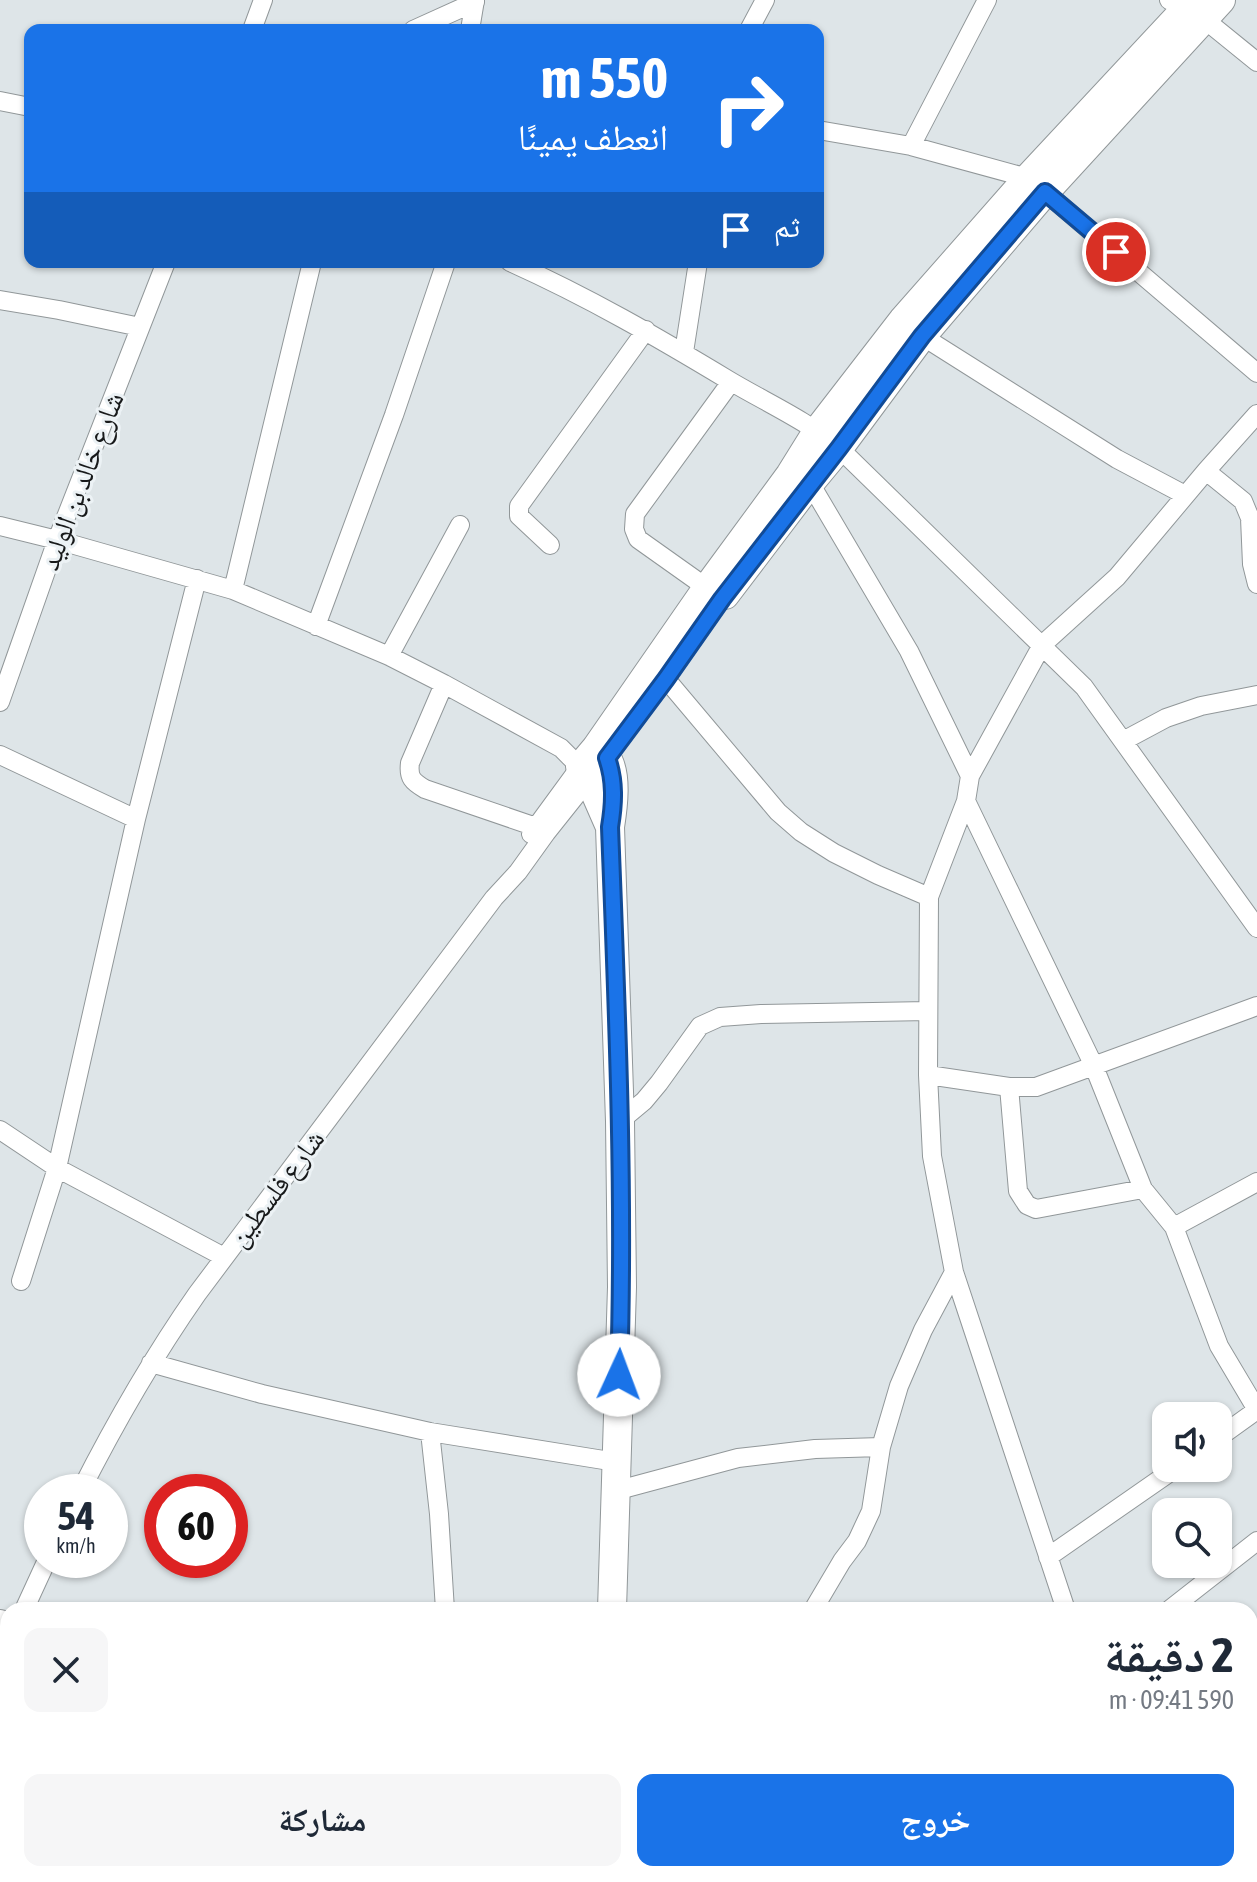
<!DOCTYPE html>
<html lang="ar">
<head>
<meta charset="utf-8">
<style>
  body { margin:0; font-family:"Asap Condensed","Noto Naskh Arabic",sans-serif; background:#f6f6f7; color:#1f2937; direction:rtl; height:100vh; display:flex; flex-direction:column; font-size:30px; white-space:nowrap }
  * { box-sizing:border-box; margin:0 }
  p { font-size:26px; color:#747a83 }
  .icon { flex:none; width:44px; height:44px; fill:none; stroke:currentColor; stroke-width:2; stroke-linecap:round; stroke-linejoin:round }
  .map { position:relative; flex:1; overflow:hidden; direction:ltr }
  .panel { position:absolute; left:0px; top:1602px; width:1258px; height:280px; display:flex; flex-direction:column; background:#fff; border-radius:24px 24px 0 0; box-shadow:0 2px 6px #0004; direction:rtl }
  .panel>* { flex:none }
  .top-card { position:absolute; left:24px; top:24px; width:800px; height:244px; border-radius:16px; box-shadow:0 2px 6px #0004; direction:rtl; background:#1a73e8; color:#fff; overflow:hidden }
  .controls { position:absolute; left:1152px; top:1402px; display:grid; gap:16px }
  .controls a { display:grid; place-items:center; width:80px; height:80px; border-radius:16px; background:#fff; box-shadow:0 2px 6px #0004; font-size:40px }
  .speed { position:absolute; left:24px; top:1474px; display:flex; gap:16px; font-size:40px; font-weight:700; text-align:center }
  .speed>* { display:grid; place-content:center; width:104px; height:104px; border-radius:50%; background:#fff; box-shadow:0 2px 6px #0004; line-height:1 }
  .speed small { font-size:20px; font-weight:400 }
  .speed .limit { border:12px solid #d22; background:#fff; color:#111 }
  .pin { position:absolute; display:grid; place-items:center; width:68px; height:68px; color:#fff; margin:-34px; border:4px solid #fff; border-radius:50%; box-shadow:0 2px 8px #0007 }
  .me { position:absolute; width:88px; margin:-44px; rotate:2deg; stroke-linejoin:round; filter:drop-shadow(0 0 6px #0008) }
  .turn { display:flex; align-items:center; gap:28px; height:168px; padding:0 24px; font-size:36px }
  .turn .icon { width:104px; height:104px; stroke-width:2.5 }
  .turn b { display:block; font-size:56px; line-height:68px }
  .then { display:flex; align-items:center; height:76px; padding:0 24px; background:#0003; gap:16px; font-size:30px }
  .round { display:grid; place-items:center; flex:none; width:84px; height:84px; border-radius:16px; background:#f6f6f7 }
  .summary { display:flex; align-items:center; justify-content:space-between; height:136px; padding:0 24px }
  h1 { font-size:48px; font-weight:700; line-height:60px }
  .button { display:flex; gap:16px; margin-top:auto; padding:16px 24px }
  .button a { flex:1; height:92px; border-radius:16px; background:#1a73e8; color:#fff; font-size:32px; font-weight:700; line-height:92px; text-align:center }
  .button a+a { background:#f6f6f7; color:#1f2937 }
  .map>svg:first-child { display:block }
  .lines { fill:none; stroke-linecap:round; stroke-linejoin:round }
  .street-casing { stroke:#919799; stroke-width:20 }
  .primary-casing { stroke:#919799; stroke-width:30 }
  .street { stroke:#fff; stroke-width:18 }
  .primary { stroke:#fff; stroke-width:28 }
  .route-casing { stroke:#114b97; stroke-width:20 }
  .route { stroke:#1a73e8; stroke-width:14 }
  .labels { text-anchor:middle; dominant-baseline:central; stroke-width:6; stroke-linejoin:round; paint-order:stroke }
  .street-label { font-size:28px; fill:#17191a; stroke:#ecf2f5 }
</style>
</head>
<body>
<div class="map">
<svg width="1257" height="1882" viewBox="0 0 1257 1882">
  <rect width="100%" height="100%" fill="#dee5e8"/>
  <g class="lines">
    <defs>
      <path id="street" d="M 1169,0 L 1204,19 L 1257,62
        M 252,30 L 263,0
        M 413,30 L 475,2
        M 470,30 L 475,0
        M 749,30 L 765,0
        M 0,101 L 30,107
        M 818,130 L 911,146 L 1028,178
        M 911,146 L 987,0
        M 1045,192 L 1257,373
        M 510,262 C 588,297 657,337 730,381 C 767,403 806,420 839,448 L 1084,687 L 1257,928
        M 0,300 L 59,310 L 140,327
        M 922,336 L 1117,459 L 1185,495
        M 684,352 L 698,262
        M 1206,471 L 1243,501 L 1250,518 L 1252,564 L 1257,584
        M 810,483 L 909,651 L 970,776
        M 0,526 L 57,540 L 233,590 L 389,656 L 444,684 L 561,748 L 580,767 L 531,834
        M 550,545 L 519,516 L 519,506 L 646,330
        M 707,588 L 638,539 L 634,529 L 635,514 L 731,382
        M 233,590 L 312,262
        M 316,626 L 394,415 L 446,262
        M 389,656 L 460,525
        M 666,679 L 778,812 L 801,832 L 834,853 L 878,875 L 929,897
        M 444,684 L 410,763 C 408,778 413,782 425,789 L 536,827
        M 0,702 L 57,540 L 166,262
        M 1123,741 L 1166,718 L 1201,706 L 1257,695
        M 0,755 L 136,819
        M 966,801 L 1093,1064 L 1143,1189
        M 928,1075 L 1009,1087 L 1036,1087 L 1257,1006
        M 1009,1087 L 1018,1191 L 1027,1205 L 1036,1209 L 1143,1189 L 1174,1227 L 1219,1346 L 1257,1410 L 1218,1438
        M 620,1121 L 644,1101 L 659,1083 L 700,1026 L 720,1017 L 761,1014 L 928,1011
        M 0,1130 L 57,1168 L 224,1257
        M 1174,1227 L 1257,1182
        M 21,1281 L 57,1168 L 136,819 L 197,579
        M 151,1363 L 262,1394 L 430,1432 L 616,1462
        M 430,1432 L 439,1514 L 445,1610
        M 615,1491 L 738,1458 L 815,1449 L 881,1447
        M 80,1492 C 115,1423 153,1357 197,1294 L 494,898 L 518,872 L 546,833 L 589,779
        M 1048,1557 L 1176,1468
        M 24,1610 L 47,1560
        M 813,1610 L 842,1561 L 857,1541 L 871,1511 L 881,1447 L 899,1386 L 923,1330 L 954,1272
        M 1066,1610 L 954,1272 L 932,1156 L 928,1075 L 929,897 L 966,801 L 970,776 L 1042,645 L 1117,577 L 1206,471 L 1257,414
        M 1169,1610 L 1257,1541
        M 0,1619 L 8,1621
        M 0,1664 L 8,1646
        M 0,1863 L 8,1864
        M 61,1874 L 106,1882
        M 906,1874 L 909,1882
        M 430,1882 L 430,1874"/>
      <path id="primary" d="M 725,595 L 810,483 L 839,448 L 922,336 L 1045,192 L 1221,0
        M 596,748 C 599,751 603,753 606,757 C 618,773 613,808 610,827 L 620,1121 L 622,1287 L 612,1610
        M 610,827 L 589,779 L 580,767 L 596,748 L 707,588 L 790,475 L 818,430 L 903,320 L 1028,178 L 1194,0
        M 1250,1795 L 1257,1790
        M 1250,1825 L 1257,1819
        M 597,1882 L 597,1874
        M 1149,1882 L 1159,1874
        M 1189,1882 L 1198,1874"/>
    </defs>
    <!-- street casing -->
    <use href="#street" class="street-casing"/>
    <!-- primary casing -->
    <use href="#primary" class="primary-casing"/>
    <!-- street -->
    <use href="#street" class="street"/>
    <!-- primary -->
    <use href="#primary" class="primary"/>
  </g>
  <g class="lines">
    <defs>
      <path id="route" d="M 619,1375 C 625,1192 617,1009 610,827 C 614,803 615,781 607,758 L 666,679 L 722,599 L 839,448 L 922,336 L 1045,192 L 1116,252"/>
    </defs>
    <!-- route casing -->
    <use href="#route" class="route-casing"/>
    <!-- route -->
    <use href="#route" class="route"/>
  </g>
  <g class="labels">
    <!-- street labels -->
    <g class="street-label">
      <text transform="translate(81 481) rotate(-69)">شارع خالد بن الوليد</text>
      <text transform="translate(276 1188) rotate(-53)">شارع فلسطين</text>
    </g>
  </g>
</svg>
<div class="controls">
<a><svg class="icon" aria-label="sound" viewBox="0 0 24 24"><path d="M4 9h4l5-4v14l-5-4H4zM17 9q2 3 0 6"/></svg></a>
<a><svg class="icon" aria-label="search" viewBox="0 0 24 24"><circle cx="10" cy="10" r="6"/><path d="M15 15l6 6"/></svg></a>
</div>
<div class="speed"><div>54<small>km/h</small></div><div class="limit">60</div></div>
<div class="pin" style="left:1116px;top:252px;background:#d93025"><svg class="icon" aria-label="arrive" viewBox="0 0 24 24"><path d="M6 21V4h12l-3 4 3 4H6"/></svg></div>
<svg class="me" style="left:619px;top:1375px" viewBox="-20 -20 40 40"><circle r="19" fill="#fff"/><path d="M0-13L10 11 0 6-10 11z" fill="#1a73e8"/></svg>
<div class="top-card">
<div class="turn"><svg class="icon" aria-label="right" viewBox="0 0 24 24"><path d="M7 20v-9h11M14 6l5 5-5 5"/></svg><div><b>550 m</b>انعطف يمينًا</div></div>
<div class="then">ثم<svg class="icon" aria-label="arrive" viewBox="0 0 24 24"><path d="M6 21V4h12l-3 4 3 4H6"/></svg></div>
</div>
<section class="panel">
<div class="summary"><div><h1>2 دقيقة</h1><p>590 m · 09:41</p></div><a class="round"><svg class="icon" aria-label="close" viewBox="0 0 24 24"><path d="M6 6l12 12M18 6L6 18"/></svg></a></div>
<div class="button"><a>خروج</a><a>مشاركة</a></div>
</section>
</div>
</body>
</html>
